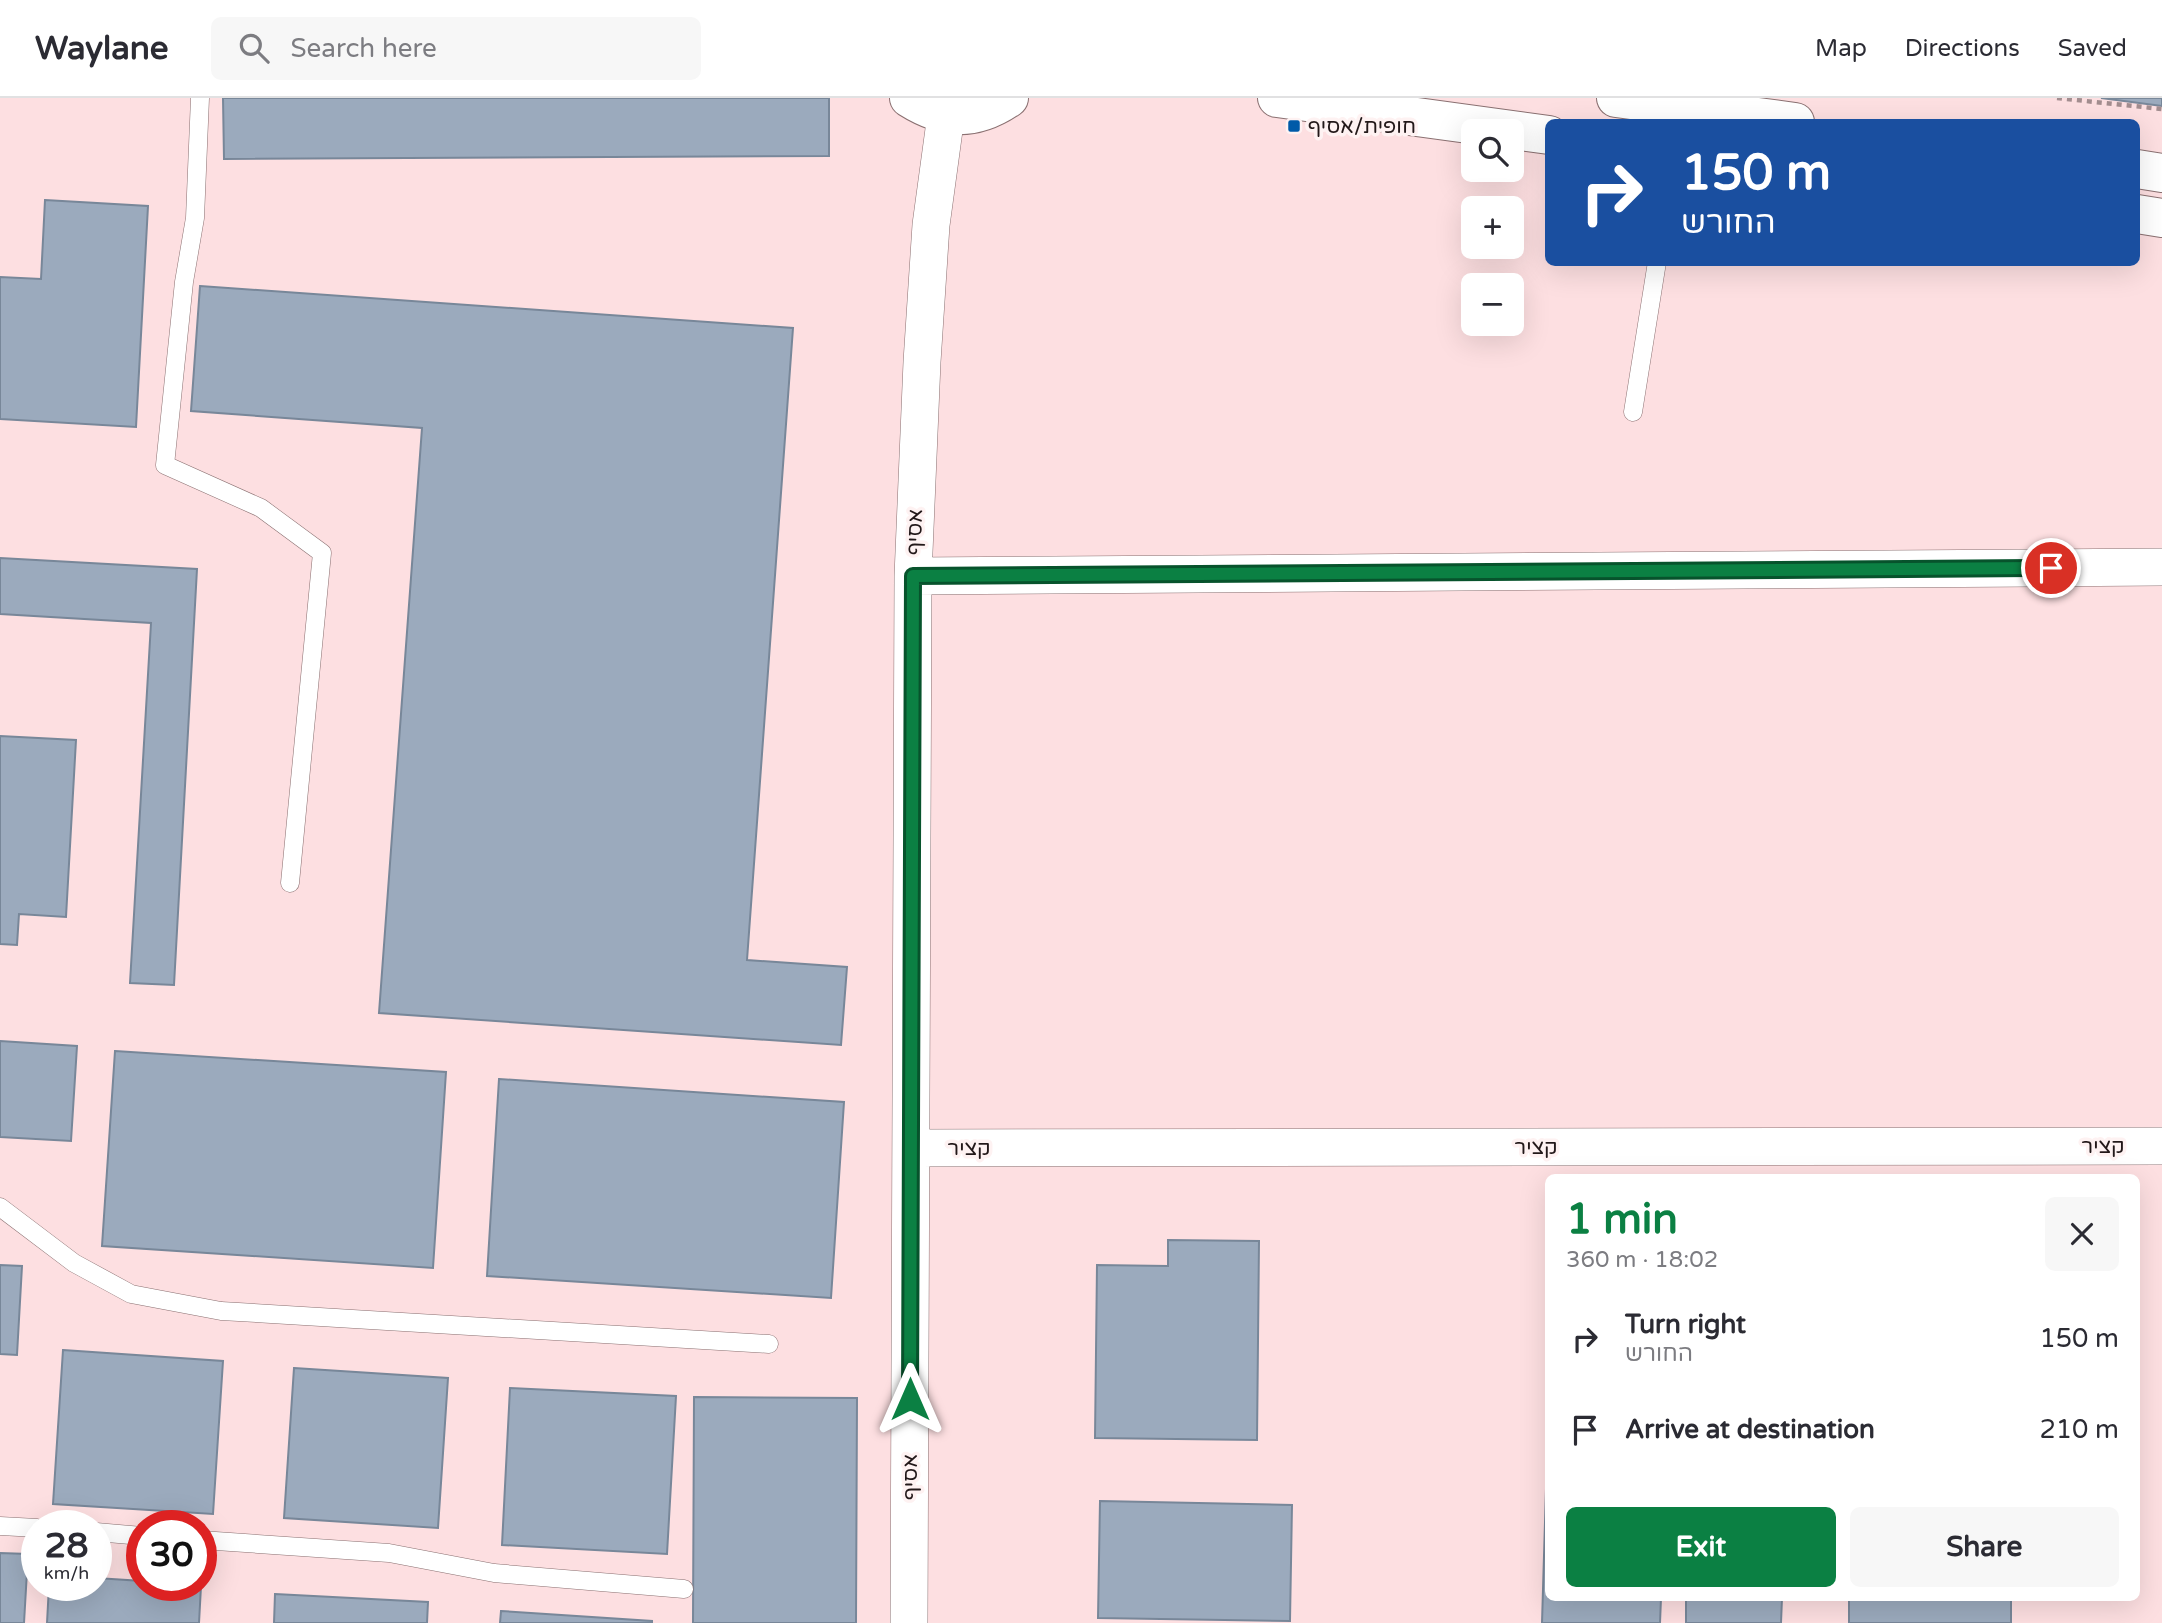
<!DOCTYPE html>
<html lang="en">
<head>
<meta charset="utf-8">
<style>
  body { margin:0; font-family:"Varela Round",Heebo,sans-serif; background:#f7f7f7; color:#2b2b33; height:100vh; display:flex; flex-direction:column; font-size:26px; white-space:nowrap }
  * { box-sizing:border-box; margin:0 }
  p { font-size:23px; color:#7c7c81 }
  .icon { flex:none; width:38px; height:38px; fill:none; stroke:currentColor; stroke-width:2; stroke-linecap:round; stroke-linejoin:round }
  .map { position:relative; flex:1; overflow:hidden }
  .details { position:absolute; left:1545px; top:1076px; width:595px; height:427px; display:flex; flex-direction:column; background:#fff; border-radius:10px; box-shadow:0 7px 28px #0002 }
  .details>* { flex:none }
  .guide { position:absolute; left:1545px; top:21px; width:595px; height:147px; border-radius:10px; box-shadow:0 7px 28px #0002; background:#1a4fa0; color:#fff; overflow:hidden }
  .buttons { position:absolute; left:1461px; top:21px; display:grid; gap:14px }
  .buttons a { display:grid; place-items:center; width:63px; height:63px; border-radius:10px; background:#fff; box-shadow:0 7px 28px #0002; font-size:35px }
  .speed { position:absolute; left:21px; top:1412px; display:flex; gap:14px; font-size:35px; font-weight:700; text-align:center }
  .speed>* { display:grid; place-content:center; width:91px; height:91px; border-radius:50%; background:#fff; box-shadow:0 7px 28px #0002; line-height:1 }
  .speed small { font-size:18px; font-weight:400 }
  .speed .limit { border:10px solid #d22; background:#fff; color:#111 }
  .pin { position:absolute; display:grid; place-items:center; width:60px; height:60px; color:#fff; margin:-30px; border:4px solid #fff; border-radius:50%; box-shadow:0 2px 7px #0007 }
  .me { position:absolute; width:77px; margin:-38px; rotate:0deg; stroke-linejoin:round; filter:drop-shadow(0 0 5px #0008) }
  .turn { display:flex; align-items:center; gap:24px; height:147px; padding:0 21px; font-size:32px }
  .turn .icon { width:91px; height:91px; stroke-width:2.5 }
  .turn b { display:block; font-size:49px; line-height:60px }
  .round { display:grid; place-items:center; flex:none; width:74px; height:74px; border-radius:10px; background:#f7f7f7 }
  .overview { display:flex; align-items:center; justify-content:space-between; height:119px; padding:0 21px }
  h1 { font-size:42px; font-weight:700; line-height:52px; color:#0b8043 }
  .primary-button { display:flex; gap:14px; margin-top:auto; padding:14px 21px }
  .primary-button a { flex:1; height:80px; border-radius:10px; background:#0b8043; color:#fff; font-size:28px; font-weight:700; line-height:80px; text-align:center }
  .primary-button a+a { background:#f7f7f7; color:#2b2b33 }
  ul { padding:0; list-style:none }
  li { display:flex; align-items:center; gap:21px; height:91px; padding:0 21px }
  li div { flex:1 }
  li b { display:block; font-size:26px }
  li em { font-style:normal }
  header { display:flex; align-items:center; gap:42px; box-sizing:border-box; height:98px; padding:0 35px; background:#fff; border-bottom:2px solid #e1e1e2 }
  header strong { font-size:33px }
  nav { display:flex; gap:38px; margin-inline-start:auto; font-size:24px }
  .search { width:490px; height:63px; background:#f7f7f7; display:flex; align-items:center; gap:18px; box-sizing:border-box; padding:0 24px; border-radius:10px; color:#7c7c81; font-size:26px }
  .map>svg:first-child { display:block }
  .building { fill:#9baabd; stroke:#788799; stroke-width:2 }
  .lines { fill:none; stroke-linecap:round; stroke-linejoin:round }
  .lane-casing { stroke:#8a7071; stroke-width:19 }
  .street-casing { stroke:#8a7071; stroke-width:38 }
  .secondary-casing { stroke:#8a7071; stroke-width:40 }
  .path { stroke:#a38d8f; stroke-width:4.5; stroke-dasharray:5 5; stroke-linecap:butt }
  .lane { stroke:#fff; stroke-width:18 }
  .street { stroke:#fff; stroke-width:37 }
  .secondary { stroke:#fff; stroke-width:38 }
  .route-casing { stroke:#07532c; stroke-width:18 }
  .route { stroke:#0b8043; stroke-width:12 }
  .poi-dot { fill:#005aa8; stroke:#fef2f2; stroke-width:2.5 }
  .labels { text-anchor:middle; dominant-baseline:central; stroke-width:7; stroke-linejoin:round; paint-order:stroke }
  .poi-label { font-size:21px; fill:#221819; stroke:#fef2f2; text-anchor:start }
  .street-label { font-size:21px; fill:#221819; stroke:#fef2f2 }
</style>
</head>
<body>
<header>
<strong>Waylane</strong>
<div class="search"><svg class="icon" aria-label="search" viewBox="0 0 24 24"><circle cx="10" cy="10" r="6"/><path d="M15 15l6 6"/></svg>Search here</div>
<nav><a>Map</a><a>Directions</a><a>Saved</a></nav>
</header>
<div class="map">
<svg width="2162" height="1525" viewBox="0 0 2162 1525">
  <rect width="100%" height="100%" fill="#fddfe1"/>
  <!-- building -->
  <path class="building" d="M 223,0 L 829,0 L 829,58 L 224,61 Z
    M 2101,0 L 2162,0 L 2162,8 Z
    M 45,102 L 148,108 L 136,329 L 0,321 L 0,179 L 41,181 Z
    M 200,188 L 793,230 L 747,862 L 847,869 L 841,947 L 379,915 L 422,330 L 191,313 Z
    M 0,460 L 197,471 L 174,887 L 130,885 L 151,525 L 0,516 Z
    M 0,638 L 76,642 L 66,819 L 19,816 L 17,847 L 0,846 Z
    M 0,943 L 77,948 L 71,1043 L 0,1039 Z
    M 115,953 L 446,974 L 433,1170 L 102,1148 Z
    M 499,981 L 844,1004 L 831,1200 L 487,1178 Z
    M 1168,1142 L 1259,1143 L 1257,1342 L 1095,1340 L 1097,1167 L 1168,1168 Z
    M 0,1167 L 22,1168 L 17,1257 L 0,1256 Z
    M 63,1252 L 223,1263 L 213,1416 L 53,1406 Z
    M 294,1270 L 448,1280 L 438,1430 L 284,1420 Z
    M 510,1290 L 676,1298 L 667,1456 L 502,1447 Z
    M 694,1299 L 857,1300 L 856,1525 L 693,1525 Z
    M 1546,1391 L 1549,1391 L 1549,1500 L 1661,1500 L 1660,1525 L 1542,1525 Z
    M 1100,1403 L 1292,1407 L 1290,1523 L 1098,1520 Z
    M 0,1455 L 28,1456 L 24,1525 L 0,1525 Z
    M 96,1480 L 142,1483 L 142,1488 L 201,1488 L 199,1525 L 47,1525 L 49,1488 L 96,1488 Z
    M 275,1496 L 428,1504 L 427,1525 L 274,1525 Z
    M 1686,1500 L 1782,1500 L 1781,1525 L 1686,1525 Z
    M 1849,1500 L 2011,1500 L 2011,1525 L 1849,1525 Z
    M 501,1513 L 652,1523 L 652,1525 L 500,1525 Z"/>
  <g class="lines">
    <defs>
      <path id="lane" d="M 200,0 L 195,120 L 184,184 L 165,367 L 261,410 L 322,455 L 290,785
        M 1633,314 L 1657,164
        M 0,1109 L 74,1165 L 131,1196 L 221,1213 L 769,1246
        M 0,1428 L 37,1430
        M 96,1434 L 142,1438
        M 201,1442 L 389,1455 L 494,1475 L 684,1491"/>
      <path id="street" d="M 913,478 L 2162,469
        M 911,1050 L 2162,1048
        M 909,1525 L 913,478 L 922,264 L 931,127 L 946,17"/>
      <path id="secondary" d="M 909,0 C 944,22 974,24 1009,0
        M 1277,0 L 1549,37
        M 1616,0 L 1795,24
        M 2137,71 L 2162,75
        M 2137,116 L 2162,120"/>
    </defs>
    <!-- lane casing -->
    <use href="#lane" class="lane-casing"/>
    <!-- street casing -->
    <use href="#street" class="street-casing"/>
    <!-- secondary casing -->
    <use href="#secondary" class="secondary-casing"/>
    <!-- path -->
    <path class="path" d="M 2057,0 L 2162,11"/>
    <!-- lane -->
    <use href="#lane" class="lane"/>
    <!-- street -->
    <use href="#street" class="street"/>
    <!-- secondary -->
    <use href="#secondary" class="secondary"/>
  </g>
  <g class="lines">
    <defs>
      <path id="route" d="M 910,1301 L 913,478 L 2051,470"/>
    </defs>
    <!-- route casing -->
    <use href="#route" class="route-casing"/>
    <!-- route -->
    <use href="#route" class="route"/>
  </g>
  <!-- markers -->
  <rect class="poi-dot" x="1287" y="21" width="14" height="14" rx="3.5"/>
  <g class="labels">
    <!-- poi labels -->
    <g class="poi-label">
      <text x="1308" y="28">חופית/אסיף</text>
    </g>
    <!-- street labels -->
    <g class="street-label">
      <text transform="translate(915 434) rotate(-88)">אסיף</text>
      <text x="2103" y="1048">קציר</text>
      <text x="1536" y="1049">קציר</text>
      <text x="969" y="1050">קציר</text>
      <text transform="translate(910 1379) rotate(-90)">אסיף</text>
    </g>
  </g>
</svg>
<div class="buttons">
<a><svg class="icon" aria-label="search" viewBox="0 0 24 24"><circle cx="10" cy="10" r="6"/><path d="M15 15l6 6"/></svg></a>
<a>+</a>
<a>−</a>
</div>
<div class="speed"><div>28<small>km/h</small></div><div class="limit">30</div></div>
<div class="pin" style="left:2051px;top:470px;background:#d93025"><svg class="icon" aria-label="arrive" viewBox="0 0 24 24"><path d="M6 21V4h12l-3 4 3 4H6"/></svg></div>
<svg class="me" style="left:910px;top:1301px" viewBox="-20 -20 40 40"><path d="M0-17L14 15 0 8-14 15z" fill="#0b8043" stroke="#fff" stroke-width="4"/></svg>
<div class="guide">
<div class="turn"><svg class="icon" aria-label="right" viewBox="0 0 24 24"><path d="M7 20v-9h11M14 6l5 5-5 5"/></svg><div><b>150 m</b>החורש</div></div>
</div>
<section class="details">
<div class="overview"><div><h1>1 min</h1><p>360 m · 18:02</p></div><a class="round"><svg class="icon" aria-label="close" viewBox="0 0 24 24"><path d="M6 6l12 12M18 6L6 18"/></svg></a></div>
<ul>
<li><svg class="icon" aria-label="right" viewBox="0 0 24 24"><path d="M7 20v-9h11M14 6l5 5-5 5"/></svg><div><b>Turn right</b><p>החורש</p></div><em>150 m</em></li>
<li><svg class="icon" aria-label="arrive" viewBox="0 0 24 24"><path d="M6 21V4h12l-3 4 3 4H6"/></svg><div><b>Arrive at destination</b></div><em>210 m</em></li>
</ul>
<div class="primary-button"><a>Exit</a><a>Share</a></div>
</section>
</div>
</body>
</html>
